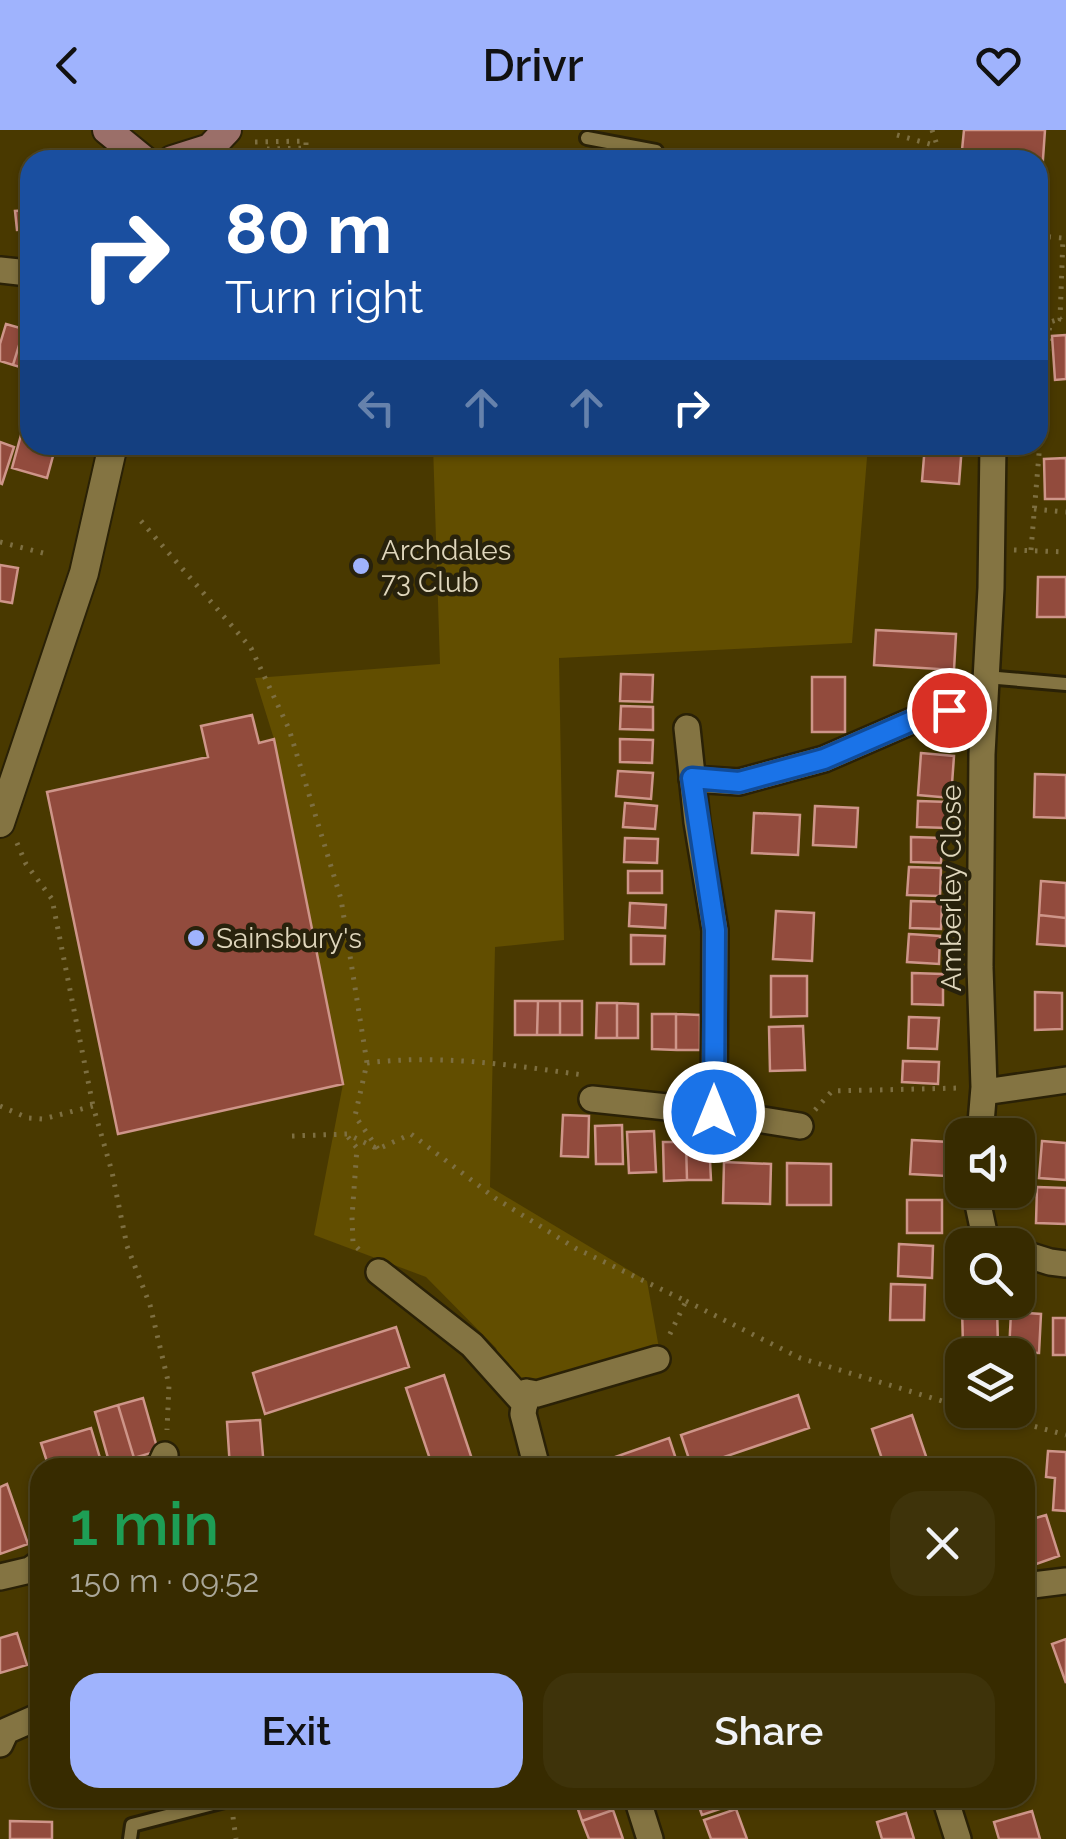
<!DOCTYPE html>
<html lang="en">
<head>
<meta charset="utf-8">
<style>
  body { margin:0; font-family:Raleway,sans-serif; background:#3e330a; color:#f1f3f6; height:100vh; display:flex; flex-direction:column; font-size:38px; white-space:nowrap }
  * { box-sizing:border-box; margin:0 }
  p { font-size:32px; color:#aaa799 }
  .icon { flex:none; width:55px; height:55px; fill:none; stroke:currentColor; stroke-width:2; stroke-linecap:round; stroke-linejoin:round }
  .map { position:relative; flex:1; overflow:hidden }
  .panel { position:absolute; left:30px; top:1328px; width:1005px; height:350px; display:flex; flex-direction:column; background:#372b00; border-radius:30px; box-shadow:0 2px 8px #0004,0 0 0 2px #514722 }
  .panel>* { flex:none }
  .guide { position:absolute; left:20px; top:20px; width:1028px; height:305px; border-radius:30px; box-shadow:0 2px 8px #0004,0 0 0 2px #514722; background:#1a4fa0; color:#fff; overflow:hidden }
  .controls { position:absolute; left:945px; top:988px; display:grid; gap:20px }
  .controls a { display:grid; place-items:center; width:90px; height:90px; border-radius:20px; background:#372b00; box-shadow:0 2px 8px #0004,0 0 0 2px #514722; font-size:50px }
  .pin { position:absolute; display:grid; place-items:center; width:85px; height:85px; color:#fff; margin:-42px; border:5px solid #fff; border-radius:50%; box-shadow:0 2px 10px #0007 }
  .me { position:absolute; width:110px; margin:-55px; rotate:0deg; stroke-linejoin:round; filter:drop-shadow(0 0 8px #0008) }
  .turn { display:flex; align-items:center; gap:35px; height:210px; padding:0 40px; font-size:45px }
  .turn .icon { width:130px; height:130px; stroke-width:2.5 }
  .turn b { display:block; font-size:70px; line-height:85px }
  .lanes { display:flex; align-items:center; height:95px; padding:0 40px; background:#0003; justify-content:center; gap:50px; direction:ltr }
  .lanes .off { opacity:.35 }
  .round { display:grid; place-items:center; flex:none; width:105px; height:105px; border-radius:30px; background:#3e330a }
  .head { display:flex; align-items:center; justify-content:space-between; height:170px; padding:0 40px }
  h1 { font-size:60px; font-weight:600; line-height:75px; color:#1e9e55 }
  .primary-button { display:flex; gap:20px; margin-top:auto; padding:20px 40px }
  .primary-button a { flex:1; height:115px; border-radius:30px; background:#9fb3fd; color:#111; font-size:40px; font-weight:600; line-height:115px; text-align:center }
  .primary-button a+a { background:#3e330a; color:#f1f3f6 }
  header { display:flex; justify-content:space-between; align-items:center; height:130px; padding:0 40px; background:#9fb3fd; color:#111; font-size:45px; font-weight:600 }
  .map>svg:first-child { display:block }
  .green { fill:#624e00 }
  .building { fill:#924b3d; stroke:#ce9589; stroke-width:2.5 }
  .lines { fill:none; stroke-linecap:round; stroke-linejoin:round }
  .service-casing { stroke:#2a2106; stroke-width:18 }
  .minor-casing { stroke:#2a2106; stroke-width:30 }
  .tertiary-casing { stroke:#2a2106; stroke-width:32 }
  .secondary-casing { stroke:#2a2106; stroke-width:32 }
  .path { stroke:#7d6f41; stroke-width:5; stroke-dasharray:2.5 8; stroke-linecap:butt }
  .service { stroke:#847442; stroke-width:12 }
  .minor { stroke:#847442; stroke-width:25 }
  .tertiary { stroke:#847442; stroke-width:28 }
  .secondary { stroke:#9b6f69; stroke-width:28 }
  .route-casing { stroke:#114b97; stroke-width:25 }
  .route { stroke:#1a73e8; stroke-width:18 }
  .poi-dot { fill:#9fb3fd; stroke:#28220c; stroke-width:4 }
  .labels { text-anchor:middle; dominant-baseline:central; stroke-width:9; stroke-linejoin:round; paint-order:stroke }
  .poi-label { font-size:28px; fill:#dfd6bc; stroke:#28220c; text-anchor:start }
  .street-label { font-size:28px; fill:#dfd6bc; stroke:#28220c }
</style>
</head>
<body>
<header><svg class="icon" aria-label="back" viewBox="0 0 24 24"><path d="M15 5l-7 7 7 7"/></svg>Drivr<svg class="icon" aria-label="heart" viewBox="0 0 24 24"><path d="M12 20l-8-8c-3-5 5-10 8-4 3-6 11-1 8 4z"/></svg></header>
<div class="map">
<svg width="1066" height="1709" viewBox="0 0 1066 1709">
  <rect width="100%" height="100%" fill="#493900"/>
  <!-- green -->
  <path class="green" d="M 433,315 L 868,315 L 852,513 L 559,528 L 564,810 L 495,817 L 490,1057 L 647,1151 L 660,1224 L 515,1270 L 496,1218 L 426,1147 L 314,1105 L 343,954 L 274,609 L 255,548 L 440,534 Z"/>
  <!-- building -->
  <path class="building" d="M 964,0 L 1045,0 L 1040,72 L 1038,72 L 1038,30 L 961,30 Z
    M 30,80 L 30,99 L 17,100 L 15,81 Z
    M 6,194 L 24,199 L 13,235 L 0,231 L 0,214 Z
    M 24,199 L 30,201 L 30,240 L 13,235 Z
    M 1066,205 L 1066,249 L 1055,250 L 1052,206 Z
    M 21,305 L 30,307 L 30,315 L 56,315 L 47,348 L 12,338 Z
    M 0,312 L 14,317 L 2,354 L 0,353 Z
    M 925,315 L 962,315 L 959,354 L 922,351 Z
    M 1066,328 L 1066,369 L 1045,369 L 1044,329 Z
    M 0,435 L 18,438 L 12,473 L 0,471 Z
    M 1038,447 L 1066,447 L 1066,487 L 1037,487 Z
    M 876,500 L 956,504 L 954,540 L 874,535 Z
    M 621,544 L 653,545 L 652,572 L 620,571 Z
    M 812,547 L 845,547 L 845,602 L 812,602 Z
    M 621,576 L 653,577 L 653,600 L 620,599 Z
    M 252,585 L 259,613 L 274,609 L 343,954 L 118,1004 L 47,662 L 208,627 L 201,596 Z
    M 620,609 L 653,610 L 652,633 L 620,632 Z
    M 921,623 L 954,626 L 951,668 L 918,665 Z
    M 618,641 L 653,643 L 651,669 L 616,666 Z
    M 1035,644 L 1066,645 L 1066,688 L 1034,687 Z
    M 918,671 L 949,672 L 948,698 L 917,697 Z
    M 625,673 L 657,676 L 655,699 L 623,697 Z
    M 815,676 L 858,678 L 856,717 L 813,715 Z
    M 754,683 L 800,685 L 798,725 L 752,723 Z
    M 911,707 L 942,708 L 941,733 L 911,732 Z
    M 625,708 L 658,709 L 657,733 L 624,732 Z
    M 909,737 L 941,738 L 940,766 L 907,765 Z
    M 628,741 L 662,741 L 662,763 L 628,763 Z
    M 1041,751 L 1066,753 L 1066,788 L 1039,785 Z
    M 911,771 L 942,772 L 941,799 L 910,798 Z
    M 630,773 L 666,775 L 665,798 L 629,796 Z
    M 776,781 L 814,783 L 812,831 L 773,829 Z
    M 1039,785 L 1066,788 L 1066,816 L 1037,814 Z
    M 909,804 L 940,806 L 939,834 L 907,832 Z
    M 631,805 L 665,806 L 664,834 L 631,834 Z
    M 912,843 L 943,844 L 943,875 L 912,874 Z
    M 771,846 L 807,846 L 807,886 L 771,887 Z
    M 1035,862 L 1062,863 L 1062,899 L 1035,900 Z
    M 515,871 L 538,871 L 537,905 L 515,905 Z
    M 538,871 L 560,871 L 560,905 L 537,905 Z
    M 560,871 L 582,871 L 582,905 L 560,905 Z
    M 597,873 L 617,873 L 617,908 L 596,908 Z
    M 617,873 L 638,874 L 638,908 L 617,908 Z
    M 652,884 L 676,884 L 676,920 L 652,919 Z
    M 676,884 L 700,885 L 700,920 L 676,920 Z
    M 909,887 L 939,888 L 937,919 L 908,918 Z
    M 803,896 L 805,940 L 770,941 L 769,897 Z
    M 903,931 L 939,932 L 938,954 L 902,952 Z
    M 563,985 L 589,986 L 588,1027 L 561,1026 Z
    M 622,995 L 623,1034 L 596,1034 L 595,996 Z
    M 654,1001 L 656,1042 L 629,1043 L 627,1002 Z
    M 912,1010 L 949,1012 L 947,1046 L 910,1044 Z
    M 709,1011 L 711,1050 L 687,1050 L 686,1012 Z
    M 1042,1011 L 1066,1013 L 1066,1050 L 1039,1048 Z
    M 663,1012 L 686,1012 L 687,1050 L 664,1051 Z
    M 724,1032 L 771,1034 L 770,1074 L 723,1073 Z
    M 787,1033 L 831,1034 L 831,1075 L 787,1075 Z
    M 1037,1057 L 1066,1058 L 1066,1094 L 1036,1093 Z
    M 907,1070 L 942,1070 L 942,1103 L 907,1103 Z
    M 899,1114 L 933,1116 L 932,1148 L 898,1146 Z
    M 891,1154 L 925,1155 L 924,1190 L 890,1190 Z
    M 997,1177 L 998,1216 L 963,1216 L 962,1178 Z
    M 1011,1182 L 1041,1184 L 1039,1223 L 1009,1222 Z
    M 1053,1188 L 1066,1188 L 1066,1225 L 1053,1225 Z
    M 396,1197 L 409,1237 L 265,1284 L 253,1243 Z
    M 444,1245 L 475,1338 L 433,1338 L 406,1258 Z
    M 798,1265 L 809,1298 L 692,1338 L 681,1305 Z
    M 143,1268 L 158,1321 L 134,1328 L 118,1275 Z
    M 118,1275 L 134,1328 L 110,1335 L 95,1282 Z
    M 912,1285 L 930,1338 L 885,1338 L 872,1299 Z
    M 260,1290 L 264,1338 L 230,1338 L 227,1292 Z
    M 91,1298 L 103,1338 L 49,1338 L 41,1313 Z
    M 669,1308 L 679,1338 L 584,1338 Z
    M 1048,1321 L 1066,1322 L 1066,1381 L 1053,1380 L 1055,1348 L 1046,1347 Z
    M 7,1354 L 28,1414 L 0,1424 L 0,1357 Z
    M 1046,1385 L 1059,1426 L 1025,1438 L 1025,1391 Z
    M 17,1503 L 27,1535 L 0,1543 L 0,1508 Z
    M 1066,1509 L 1066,1553 L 1052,1514 Z
    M 574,1668 L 608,1668 L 613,1680 L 582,1691 Z
    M 696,1668 L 733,1668 L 735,1674 L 702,1685 Z
    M 736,1679 L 747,1709 L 711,1709 L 704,1690 Z
    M 613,1680 L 623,1709 L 589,1709 L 582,1691 Z
    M 1032,1681 L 1040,1709 L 999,1709 L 994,1692 Z
    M 906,1683 L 914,1709 L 882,1709 L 877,1692 Z
    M 10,1691 L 52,1692 L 52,1709 L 10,1709 Z"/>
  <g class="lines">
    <defs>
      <path id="service" d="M 587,8 L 656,21
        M 986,547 L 1066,554
        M 130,1709 L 132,1695 L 236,1668"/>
      <path id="minor" d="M 0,140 L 19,142
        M 687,598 L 697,692 L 715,800 L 714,982
        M 692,649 L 739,652 L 824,629 L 914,590 L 985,570
        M 984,962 L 1066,950
        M 592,969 L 714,982 L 800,996
        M 980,1005 L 984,957 L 980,837 L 982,624 L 991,458 L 993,315
        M 975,1060 L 986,1112 L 995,1115
        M 1018,1122 L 1050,1132 L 1066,1134
        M 379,1142 L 472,1215 L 525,1274
        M 159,1338 L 165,1325
        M 537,1338 L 523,1284 L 526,1262 L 537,1264 L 657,1229
        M 0,1447 L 30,1440 L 40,1433
        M 1025,1456 L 1066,1451
        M 0,1614 L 6,1601 L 40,1586
        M 637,1668 L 650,1709
        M 945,1668 L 958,1709"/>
      <path id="tertiary" d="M 0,693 L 84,443 L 113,315"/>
      <path id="secondary" d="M 107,0 L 144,30
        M 172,30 L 210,18 L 227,0"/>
    </defs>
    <!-- service casing -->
    <use href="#service" class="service-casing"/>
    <!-- minor casing -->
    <use href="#minor" class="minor-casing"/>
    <!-- tertiary casing -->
    <use href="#tertiary" class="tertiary-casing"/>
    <!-- secondary casing -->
    <use href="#secondary" class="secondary-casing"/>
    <!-- path -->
    <path class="path" d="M 932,0 L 942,30
      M 897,5 L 937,16
      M 255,12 L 306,11 L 306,18 L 267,19 L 260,30
      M 1038,106 L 1063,108 L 1060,189 L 1066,190
      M 1034,379 L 1066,382
      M 141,391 L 251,518 L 289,599 L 341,769 L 367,933 L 355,986 L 378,1019
      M 0,412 L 43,423
      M 1014,420 L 1066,422
      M 1031,420 L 1050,192 L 1060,189
      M 17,713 L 26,734 L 52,769 L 93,976
      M 367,933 C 437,924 513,935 583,945
      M 0,976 L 28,988 L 43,989 L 93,976 L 112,1042 L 127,1116 L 150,1175 L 169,1255 L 167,1300
      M 815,980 L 832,961 L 961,958
      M 292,1006 L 347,1004 L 378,1019 L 411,1004 L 495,1068 L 575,1118 L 686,1171 L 667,1210
      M 348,1007 L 357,1018 L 352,1087 L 353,1113 L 363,1124
      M 686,1171 L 800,1228 L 962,1277
      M 974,1280 L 1066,1305
      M 233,1687 L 236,1709"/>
    <!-- service -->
    <use href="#service" class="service"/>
    <!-- minor -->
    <use href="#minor" class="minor"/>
    <!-- tertiary -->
    <use href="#tertiary" class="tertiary"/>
    <!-- secondary -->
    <use href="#secondary" class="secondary"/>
  </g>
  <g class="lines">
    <defs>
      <path id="route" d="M 714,982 L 715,800 L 692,648 L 739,652 L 824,629 L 914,590 L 949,580"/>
    </defs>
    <!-- route casing -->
    <use href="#route" class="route-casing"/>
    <!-- route -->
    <use href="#route" class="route"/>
  </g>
  <!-- markers -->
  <g class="poi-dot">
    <circle cx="361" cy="436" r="10"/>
    <circle cx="196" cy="808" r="10"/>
  </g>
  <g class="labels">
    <!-- poi labels -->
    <g class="poi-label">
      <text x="381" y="420">Archdales<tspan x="381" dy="32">73 Club</tspan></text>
      <text x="216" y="808">Sainsbury's</text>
    </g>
    <!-- street labels -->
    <g class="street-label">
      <text transform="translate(951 758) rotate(-90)">Amberley Close</text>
    </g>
  </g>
</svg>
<div class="controls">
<a><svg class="icon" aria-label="sound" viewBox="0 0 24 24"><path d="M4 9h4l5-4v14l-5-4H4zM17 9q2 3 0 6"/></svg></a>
<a><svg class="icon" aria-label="search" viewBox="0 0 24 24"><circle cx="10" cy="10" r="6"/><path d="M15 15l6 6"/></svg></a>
<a><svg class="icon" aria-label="layers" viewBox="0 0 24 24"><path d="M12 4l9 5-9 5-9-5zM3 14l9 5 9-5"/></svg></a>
</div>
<div class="pin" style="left:949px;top:580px;background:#d93025"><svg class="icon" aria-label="arrive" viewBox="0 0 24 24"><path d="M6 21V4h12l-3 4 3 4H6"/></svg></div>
<svg class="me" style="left:714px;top:982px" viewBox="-20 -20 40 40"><circle r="17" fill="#1a73e8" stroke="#fff" stroke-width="3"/><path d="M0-11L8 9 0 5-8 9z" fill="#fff"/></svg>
<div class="guide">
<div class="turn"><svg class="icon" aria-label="right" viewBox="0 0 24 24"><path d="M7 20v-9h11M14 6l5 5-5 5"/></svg><div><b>80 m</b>Turn right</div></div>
<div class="lanes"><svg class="icon off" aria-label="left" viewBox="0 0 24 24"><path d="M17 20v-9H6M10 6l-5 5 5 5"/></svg><svg class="icon off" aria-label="ahead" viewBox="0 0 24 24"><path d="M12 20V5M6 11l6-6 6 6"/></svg><svg class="icon off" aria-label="ahead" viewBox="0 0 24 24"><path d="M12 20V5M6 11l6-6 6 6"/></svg><svg class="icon" aria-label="right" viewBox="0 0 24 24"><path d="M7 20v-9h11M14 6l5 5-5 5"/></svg></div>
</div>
<section class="panel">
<div class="head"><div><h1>1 min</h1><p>150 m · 09:52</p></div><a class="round"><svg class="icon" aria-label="close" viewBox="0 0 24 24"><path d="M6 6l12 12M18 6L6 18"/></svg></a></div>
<div class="primary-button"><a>Exit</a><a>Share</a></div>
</section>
</div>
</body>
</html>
